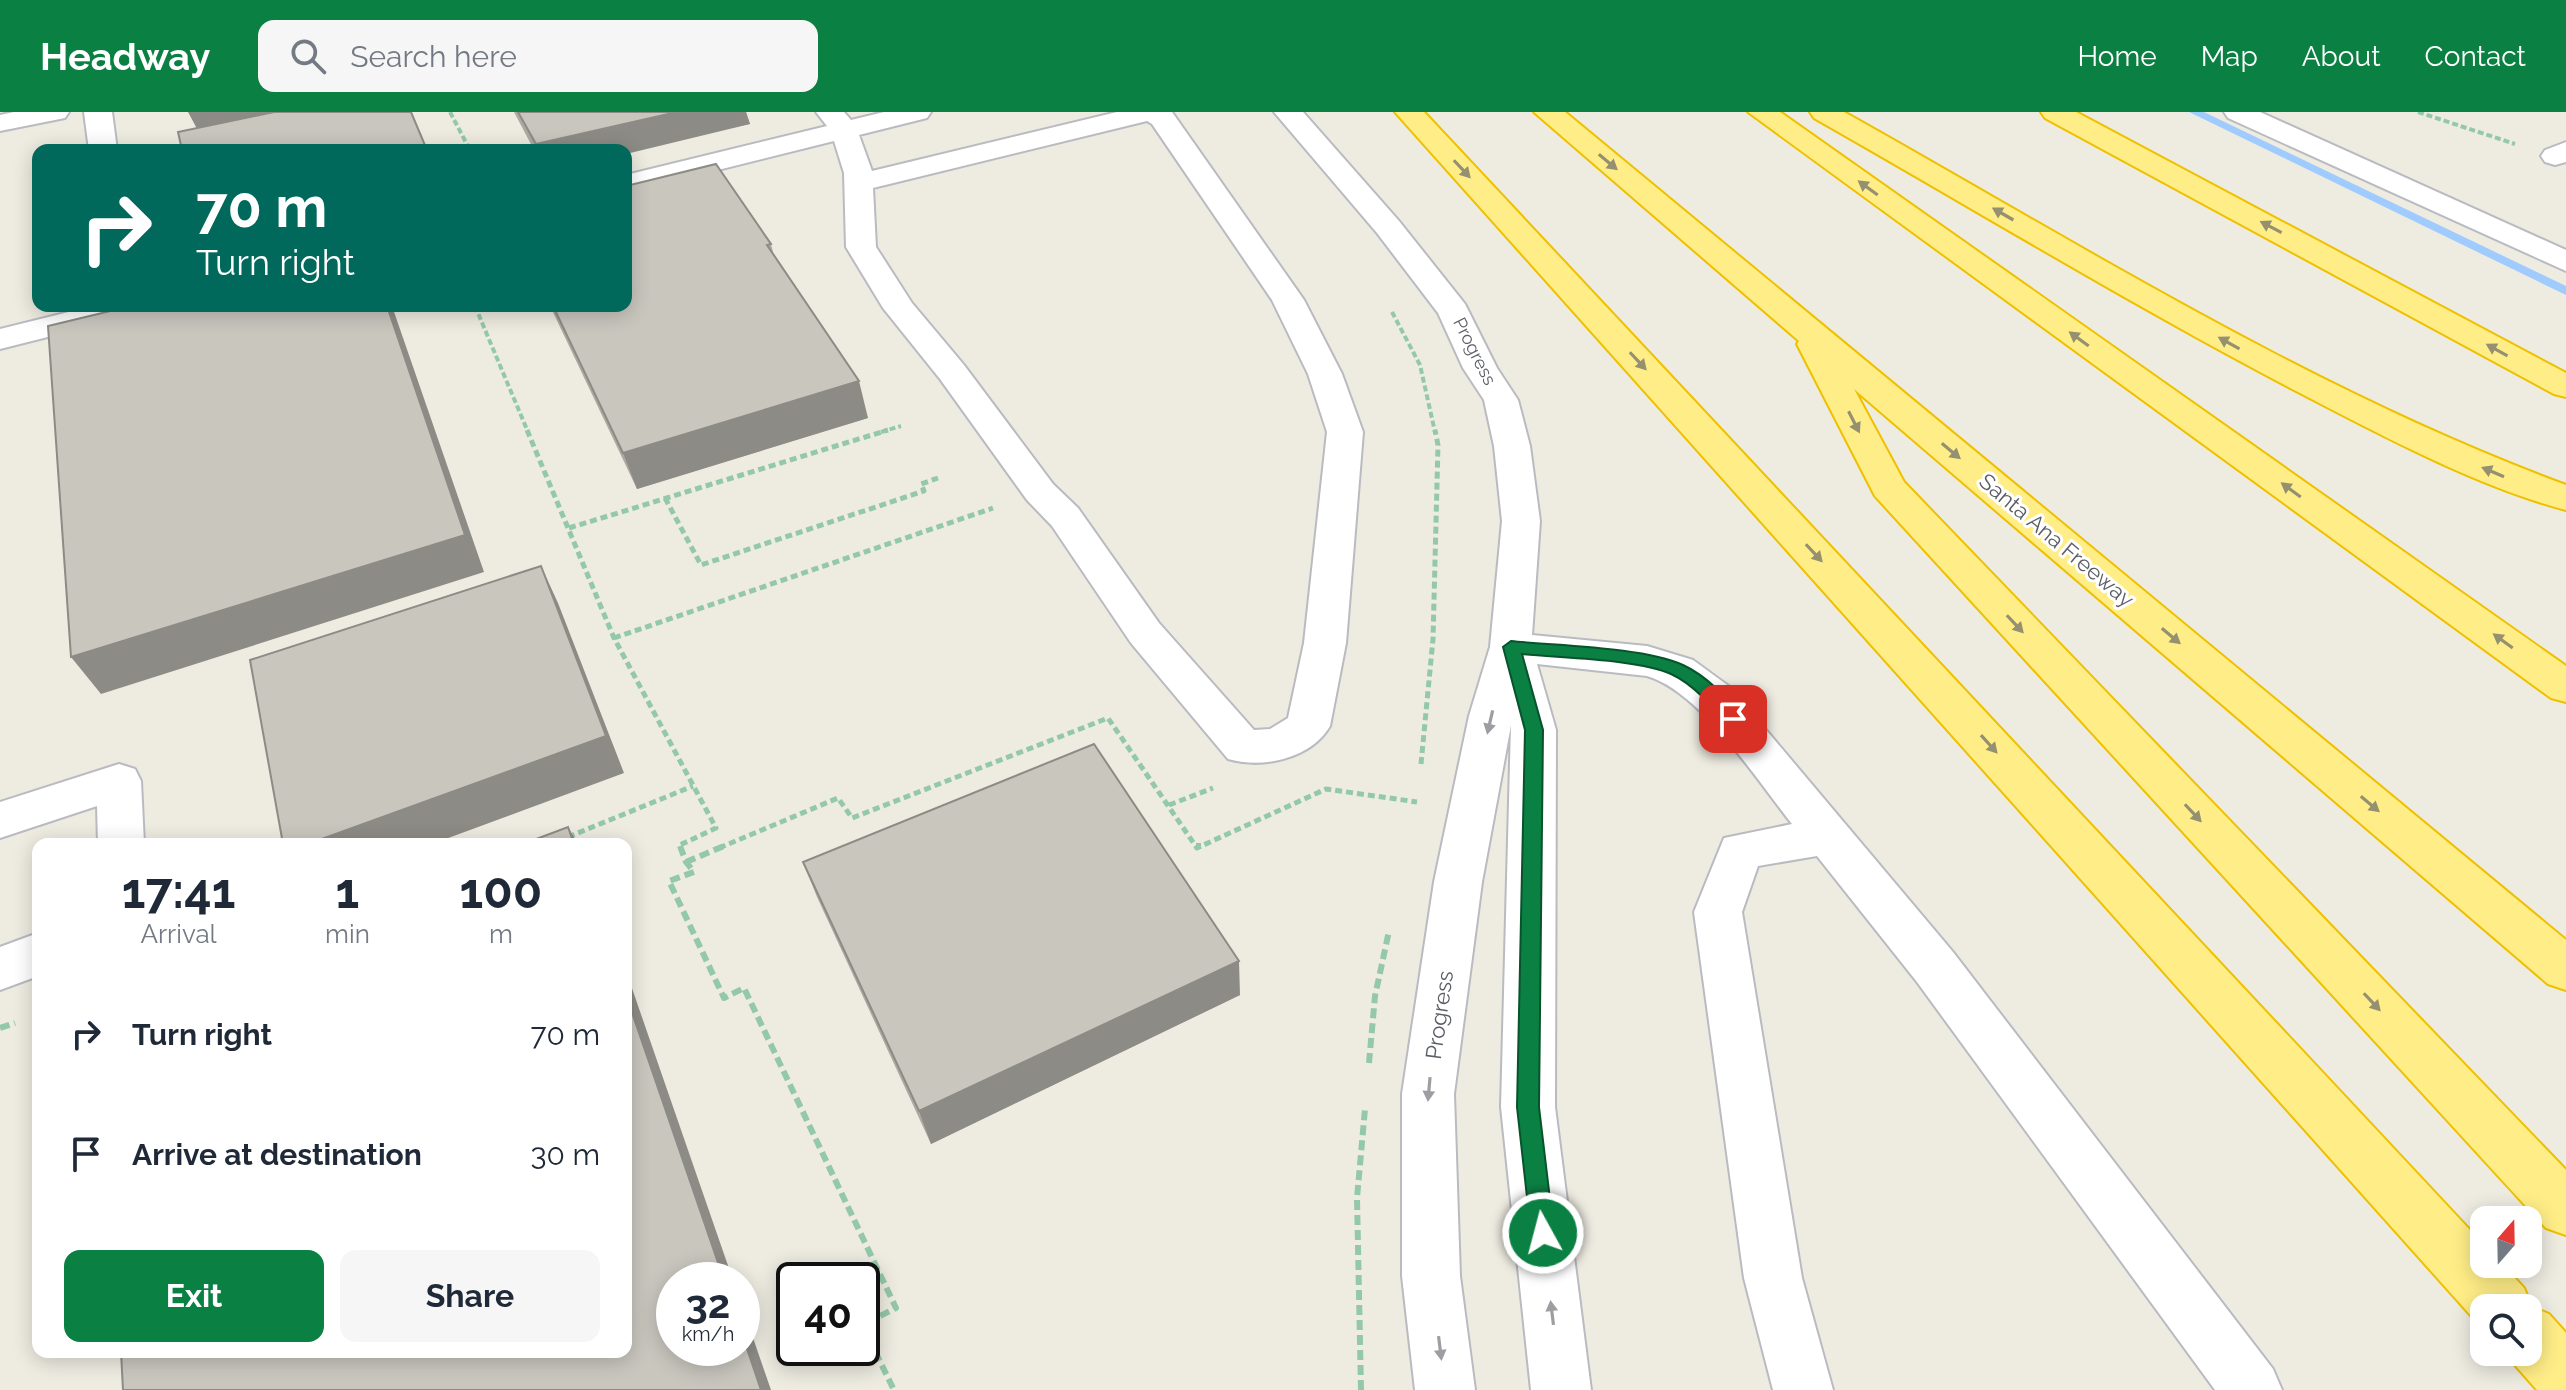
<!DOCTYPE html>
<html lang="en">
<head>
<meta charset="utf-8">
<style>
  body { margin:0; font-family:Raleway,sans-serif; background:#f6f6f7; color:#1f2937; height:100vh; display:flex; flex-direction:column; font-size:30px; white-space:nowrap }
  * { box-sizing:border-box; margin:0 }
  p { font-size:26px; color:#747a83 }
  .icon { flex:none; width:44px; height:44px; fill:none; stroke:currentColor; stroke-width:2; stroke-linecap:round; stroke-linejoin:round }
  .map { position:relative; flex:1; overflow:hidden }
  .drawer { position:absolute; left:32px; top:726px; width:600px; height:520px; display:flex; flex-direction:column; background:#fff; border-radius:16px; box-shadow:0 4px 20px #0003 }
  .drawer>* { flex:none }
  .hud { position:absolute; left:32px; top:32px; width:600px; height:168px; border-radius:16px; box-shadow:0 4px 20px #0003; background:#00695c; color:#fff; overflow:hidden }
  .needle { width:52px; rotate:20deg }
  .fabs { position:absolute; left:2470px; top:1094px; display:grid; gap:16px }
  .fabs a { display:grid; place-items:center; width:72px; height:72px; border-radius:16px; background:#fff; box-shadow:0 4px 20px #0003; font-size:40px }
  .speed { position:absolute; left:656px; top:1150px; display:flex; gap:16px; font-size:40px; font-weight:700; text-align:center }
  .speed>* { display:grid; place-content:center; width:104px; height:104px; border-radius:50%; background:#fff; box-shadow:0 4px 20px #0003; line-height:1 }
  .speed small { font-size:20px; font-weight:400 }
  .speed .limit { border:4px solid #111; border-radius:12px; background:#fff; color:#111 }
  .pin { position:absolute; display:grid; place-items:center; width:68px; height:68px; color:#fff; margin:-34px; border-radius:16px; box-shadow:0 4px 12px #0006 }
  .me { position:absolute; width:88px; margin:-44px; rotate:353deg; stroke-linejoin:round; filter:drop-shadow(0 0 6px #0008) }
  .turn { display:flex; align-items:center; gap:28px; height:168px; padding:0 32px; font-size:36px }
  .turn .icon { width:104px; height:104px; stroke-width:2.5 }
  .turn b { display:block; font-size:56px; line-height:68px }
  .eta { display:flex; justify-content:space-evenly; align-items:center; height:136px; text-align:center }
  .eta b { font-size:48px; font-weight:700; line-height:56px }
  .action { display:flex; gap:16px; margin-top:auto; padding:16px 32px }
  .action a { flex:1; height:92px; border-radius:16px; background:#0b8043; color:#fff; font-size:32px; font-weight:700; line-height:92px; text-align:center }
  .action a+a { background:#f6f6f7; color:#1f2937 }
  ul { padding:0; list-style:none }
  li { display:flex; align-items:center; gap:24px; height:120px; padding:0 32px }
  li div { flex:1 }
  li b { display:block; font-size:30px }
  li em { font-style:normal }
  header { display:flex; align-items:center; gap:48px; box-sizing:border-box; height:112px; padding:0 40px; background:#0b8043; color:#fff }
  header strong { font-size:38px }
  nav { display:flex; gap:44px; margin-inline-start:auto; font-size:28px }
  .search { width:560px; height:72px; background:#f6f6f7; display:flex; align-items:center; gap:20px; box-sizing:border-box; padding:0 28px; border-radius:16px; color:#747a83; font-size:30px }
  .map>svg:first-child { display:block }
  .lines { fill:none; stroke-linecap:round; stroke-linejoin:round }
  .stream { fill:#a0cbff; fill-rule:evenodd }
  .minor-casing { stroke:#b9bbc1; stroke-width:4 }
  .highway-casing { stroke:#efc000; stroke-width:4 }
  .path-far2 { stroke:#94c8aa; stroke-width:4; stroke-dasharray:6 3; stroke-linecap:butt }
  .path-far1 { stroke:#94c8aa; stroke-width:5; stroke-dasharray:7 4; stroke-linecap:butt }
  .path { stroke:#94c8aa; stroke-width:6; stroke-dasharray:10 5; stroke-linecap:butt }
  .minor { fill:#fff; fill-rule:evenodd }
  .highway { fill:#ffee87; fill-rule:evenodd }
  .wall { fill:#adaaa3 }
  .shaded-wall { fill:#8d8b85 }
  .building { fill:#c9c6be; stroke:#8d8b85; stroke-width:2 }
  .oneway { fill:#949070 }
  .oneway2 { fill:#9c9ea1 }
  .route { fill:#0b8043; stroke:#07532c; stroke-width:2 }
  .labels { text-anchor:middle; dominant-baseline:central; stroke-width:6; stroke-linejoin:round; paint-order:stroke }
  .far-street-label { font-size:18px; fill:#5a5d63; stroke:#fff }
  .street-label { font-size:22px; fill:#5a5d63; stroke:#fff }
</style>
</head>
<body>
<header>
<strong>Headway</strong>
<div class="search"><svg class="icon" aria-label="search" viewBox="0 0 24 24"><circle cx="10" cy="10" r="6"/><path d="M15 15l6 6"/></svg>Search here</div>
<nav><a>Home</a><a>Map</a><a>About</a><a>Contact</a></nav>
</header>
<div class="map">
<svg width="2566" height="1278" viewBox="0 0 2566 1278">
  <rect width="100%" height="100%" fill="#eeece1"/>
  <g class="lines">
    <!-- stream -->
    <path class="stream" d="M 2189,0 L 2204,0 L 2566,174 L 2566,183 Z"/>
    <defs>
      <path id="minor" d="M 14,0 L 69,0 L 65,6 L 0,19 L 0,3 Z
        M 84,0 L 112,0 L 117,38 L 89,38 Z
        M 816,0 L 844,0 L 851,8 L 884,0 L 931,0 L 927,6 L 859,23 L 872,59 L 1117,0 L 1172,0 L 1304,188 L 1342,262 L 1363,320 L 1346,531 L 1330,614 C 1311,647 1262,657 1228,647 L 1131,531 L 1052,414 L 1027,388 L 940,267 L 883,196 L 846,135 L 844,61 L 834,29 L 626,81 L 626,63 L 827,14 ZM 1147,9 L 1152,12 L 1272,188 L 1308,262 L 1327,320 L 1304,531 L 1288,606 L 1270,617 L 1254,618 L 1159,511 L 1078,396 L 1053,372 L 964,253 L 912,191 L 876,135 L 873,76 Z
        M 1274,0 L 1303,0 L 1399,109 L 1465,192 L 1497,256 L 1518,288 L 1530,334 L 1540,409 L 1532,523 L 1647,534 L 1693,548 L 1730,575 L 1953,840 L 2273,1257 L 2282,1278 L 2215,1278 L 1917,870 L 1817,744 L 1758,754 L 1742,800 L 1802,1166 L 1833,1278 L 1773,1278 L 1744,1166 L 1694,800 L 1724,726 L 1792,712 C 1756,667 1701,580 1647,564 L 1537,552 L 1556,618 L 1555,995 L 1591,1278 L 1531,1278 L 1501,995 L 1511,613 L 1482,770 L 1454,982 L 1460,1164 L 1475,1278 L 1415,1278 L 1402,1164 L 1402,982 L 1434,770 L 1469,604 L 1490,535 L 1502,409 L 1494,334 L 1484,288 L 1463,256 L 1438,201 L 1377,121 Z
        M 2224,0 L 2260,0 L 2566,138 L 2566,159 L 2228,6 Z
        M 2566,30 L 2566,50 L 2555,53 L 2545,50 L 2541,44 L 2545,38 Z
        M 93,194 L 148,194 L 143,201 L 0,237 L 0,217 Z
        M 119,652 L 135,657 L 141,669 L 144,732 L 98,732 L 97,694 L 0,726 L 0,690 Z
        M 38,821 L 38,864 L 0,878 L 0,835 Z"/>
      <path id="highway" d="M 1395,0 L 1424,0 L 2484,1133 L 2484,1152 L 2502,1152 L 2524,1176 L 2532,1195 L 2549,1202 L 2566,1221 L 2566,1278 L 2537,1278 L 2507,1244 L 2505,1240 L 2528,1240 L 2528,1196 L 2484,1196 L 2482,1216 Z
        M 1534,0 L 1565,0 L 2566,828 L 2566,878 L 2548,872 L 1854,277 L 1904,370 L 2566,1058 L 2566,1123 L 2546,1116 L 1875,384 L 1797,232 L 1799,229 Z
        M 1748,0 L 1780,0 L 2566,554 L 2566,590 L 2551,586 Z
        M 1810,0 L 1844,0 C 2080,132 2311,279 2566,373 L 2566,398 C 2478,375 2381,323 2300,281 C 2135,195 1976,98 1814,6 Z
        M 2041,0 L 2076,0 L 2566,261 L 2566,285 L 2554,282 L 2045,6 Z"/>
    </defs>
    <!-- minor casing -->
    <use href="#minor" class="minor-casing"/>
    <!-- highway casing -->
    <use href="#highway" class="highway-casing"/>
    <!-- path-far2 -->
    <path class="path-far2" d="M 450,0 L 470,38
      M 2418,0 L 2515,32
      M 475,194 L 528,320
      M 1392,200 L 1420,253 L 1435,320
      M 881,320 L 901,314"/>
    <!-- path-far1 -->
    <path class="path-far1" d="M 527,318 L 614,526 L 716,716 L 680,733 L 681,736
      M 665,386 L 701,453 L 924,379 L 921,372 L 938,366
      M 569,416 L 888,318
      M 614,526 L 993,396
      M 1421,652 L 1433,527 L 1438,333 L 1435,318
      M 1169,693 L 1213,676
      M 568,725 L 693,674
      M 719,736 L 838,686 L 852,706 L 1108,606 L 1197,736 L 1326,677 L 1417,690"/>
    <!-- path -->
    <path class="path" d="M 680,734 L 686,750 L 694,760 L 669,769 L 724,886 L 744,876 L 896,1196 L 862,1213
      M 1196,734 L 1201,734
      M 686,750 L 724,734
      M 0,916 L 15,911
      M 1369,951 L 1375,884 L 1389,819
      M 862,1213 L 894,1278
      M 1361,1278 L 1357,1086 L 1365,997"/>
    <!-- minor -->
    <use href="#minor" class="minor"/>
    <!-- highway -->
    <use href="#highway" class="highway"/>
  </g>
  <!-- wall -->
  <path class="wall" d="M 514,0 L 746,0 L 750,12 L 626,38 L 534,38 Z
    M 771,132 L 774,144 L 868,306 L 637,377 L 550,194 L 626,194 Z
    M 803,750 L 1240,883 L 931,1032 L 817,785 Z"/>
  <!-- shaded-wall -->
  <path class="shaded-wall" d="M 188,0 L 321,0 L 202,26 Z
    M 677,0 L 746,0 L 750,12 L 626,42 L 626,38 L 538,38 L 536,32 Z
    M 387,194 L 392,194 L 484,460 L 101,582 L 71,545 Z
    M 859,269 L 868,306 L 637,377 L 623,341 Z
    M 541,454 L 558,491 L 624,661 L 432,732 L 308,732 Z
    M 568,715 L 578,732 L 574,732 Z
    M 1239,849 L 1240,883 L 931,1032 L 919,999 Z
    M 626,859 L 733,1168 L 724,1168 L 626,883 Z
    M 742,1194 L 771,1278 L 761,1278 L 742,1222 Z"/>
  <!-- building -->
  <path class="building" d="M 274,0 L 411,0 L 427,38 L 182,38 L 178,20 Z
    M 518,0 L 677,0 L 536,32 Z
    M 716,52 L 771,132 L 767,133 L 859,269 L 623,341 L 553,194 L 626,194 L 626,74 Z
    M 131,194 L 387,194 L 465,423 L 71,545 L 48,214 Z
    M 541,454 L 606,624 L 308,732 L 283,732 L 250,548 Z
    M 1094,632 L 1239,849 L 919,999 L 803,750 Z
    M 568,715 L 574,732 L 523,732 Z
    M 626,883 L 724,1168 L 674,1168 L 674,1236 L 742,1236 L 742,1222 L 761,1278 L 123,1278 L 121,1240 L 626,1240 Z"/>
  <!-- one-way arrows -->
  <defs><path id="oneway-solid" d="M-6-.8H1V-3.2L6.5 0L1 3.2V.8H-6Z" transform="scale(2)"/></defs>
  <g class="oneway">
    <use href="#oneway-solid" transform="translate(1608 50) rotate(40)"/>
    <use href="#oneway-solid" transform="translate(1462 57) rotate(47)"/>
    <use href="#oneway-solid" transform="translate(1868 76) rotate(-144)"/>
    <use href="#oneway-solid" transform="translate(2003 102) rotate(-150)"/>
    <use href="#oneway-solid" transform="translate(2271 115) rotate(-152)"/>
    <use href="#oneway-solid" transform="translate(2079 227) rotate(-144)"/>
    <use href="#oneway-solid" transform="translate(2229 231) rotate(-151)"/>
    <use href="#oneway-solid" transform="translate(2497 238) rotate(-151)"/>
    <use href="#oneway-solid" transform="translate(1638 249) rotate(47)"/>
    <use href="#oneway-solid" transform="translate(1854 310) rotate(63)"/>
    <use href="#oneway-solid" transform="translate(1951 339) rotate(40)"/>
    <use href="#oneway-solid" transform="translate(2493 360) rotate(-157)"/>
    <use href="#oneway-solid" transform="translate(2291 378) rotate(-144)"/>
    <use href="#oneway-solid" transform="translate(1814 441) rotate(47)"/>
    <use href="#oneway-solid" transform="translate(2015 512) rotate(47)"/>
    <use href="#oneway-solid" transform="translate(2171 524) rotate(40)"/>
    <use href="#oneway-solid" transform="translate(2503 529) rotate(-144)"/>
    <use href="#oneway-solid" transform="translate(1989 632) rotate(48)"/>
    <use href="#oneway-solid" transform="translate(2370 692) rotate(40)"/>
    <use href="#oneway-solid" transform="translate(2193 701) rotate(47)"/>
    <use href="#oneway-solid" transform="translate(2372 890) rotate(47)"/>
  </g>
  <g class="oneway2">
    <use href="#oneway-solid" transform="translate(1490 610) rotate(103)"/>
    <use href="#oneway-solid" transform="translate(1429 977) rotate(95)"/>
    <use href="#oneway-solid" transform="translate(1552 1201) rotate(-97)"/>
    <use href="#oneway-solid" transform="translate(1440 1236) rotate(83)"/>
  </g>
  <!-- route -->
  <path class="route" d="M 1511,529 C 1558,534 1643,535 1683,553 C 1705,563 1730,587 1742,607 L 1740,612 L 1727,612 C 1712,594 1693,572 1671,562 C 1639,547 1560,546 1522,542 L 1543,618 L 1539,995 L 1554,1121 L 1551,1129 L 1543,1132 L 1534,1129 L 1531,1121 L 1517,995 L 1525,618 L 1503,535 Z"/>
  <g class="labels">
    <!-- far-street labels -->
    <g class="far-street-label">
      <text transform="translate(1475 239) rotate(63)">Progress</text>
    </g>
    <!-- street labels -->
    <g class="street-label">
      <text transform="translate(2057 428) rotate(40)">Santa Ana Freeway</text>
      <text transform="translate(1439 903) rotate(-82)">Progress</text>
    </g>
  </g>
</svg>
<div class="fabs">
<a><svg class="needle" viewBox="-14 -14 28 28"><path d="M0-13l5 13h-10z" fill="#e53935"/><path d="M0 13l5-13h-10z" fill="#747a83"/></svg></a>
<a><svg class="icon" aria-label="search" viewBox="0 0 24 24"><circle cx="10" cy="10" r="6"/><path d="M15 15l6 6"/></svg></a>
</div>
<div class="speed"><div>32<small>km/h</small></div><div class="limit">40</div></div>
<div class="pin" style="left:1733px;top:607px;background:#d93025"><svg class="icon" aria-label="arrive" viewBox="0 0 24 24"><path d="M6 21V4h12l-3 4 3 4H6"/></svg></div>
<svg class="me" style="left:1543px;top:1121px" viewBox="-20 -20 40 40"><circle r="17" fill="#0b8043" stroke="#fff" stroke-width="3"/><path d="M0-11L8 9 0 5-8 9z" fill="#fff"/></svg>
<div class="hud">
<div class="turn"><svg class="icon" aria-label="right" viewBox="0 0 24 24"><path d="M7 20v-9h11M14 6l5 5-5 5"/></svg><div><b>70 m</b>Turn right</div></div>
</div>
<section class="drawer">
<div class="eta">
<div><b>17:41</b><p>Arrival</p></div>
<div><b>1</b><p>min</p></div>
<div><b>100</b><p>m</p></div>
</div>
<ul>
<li><svg class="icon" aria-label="right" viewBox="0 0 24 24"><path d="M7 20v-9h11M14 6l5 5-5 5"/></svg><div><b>Turn right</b></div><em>70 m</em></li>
<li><svg class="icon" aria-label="arrive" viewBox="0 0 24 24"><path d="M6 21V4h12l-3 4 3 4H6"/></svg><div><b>Arrive at destination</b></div><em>30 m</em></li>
</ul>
<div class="action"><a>Exit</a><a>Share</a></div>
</section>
</div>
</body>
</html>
